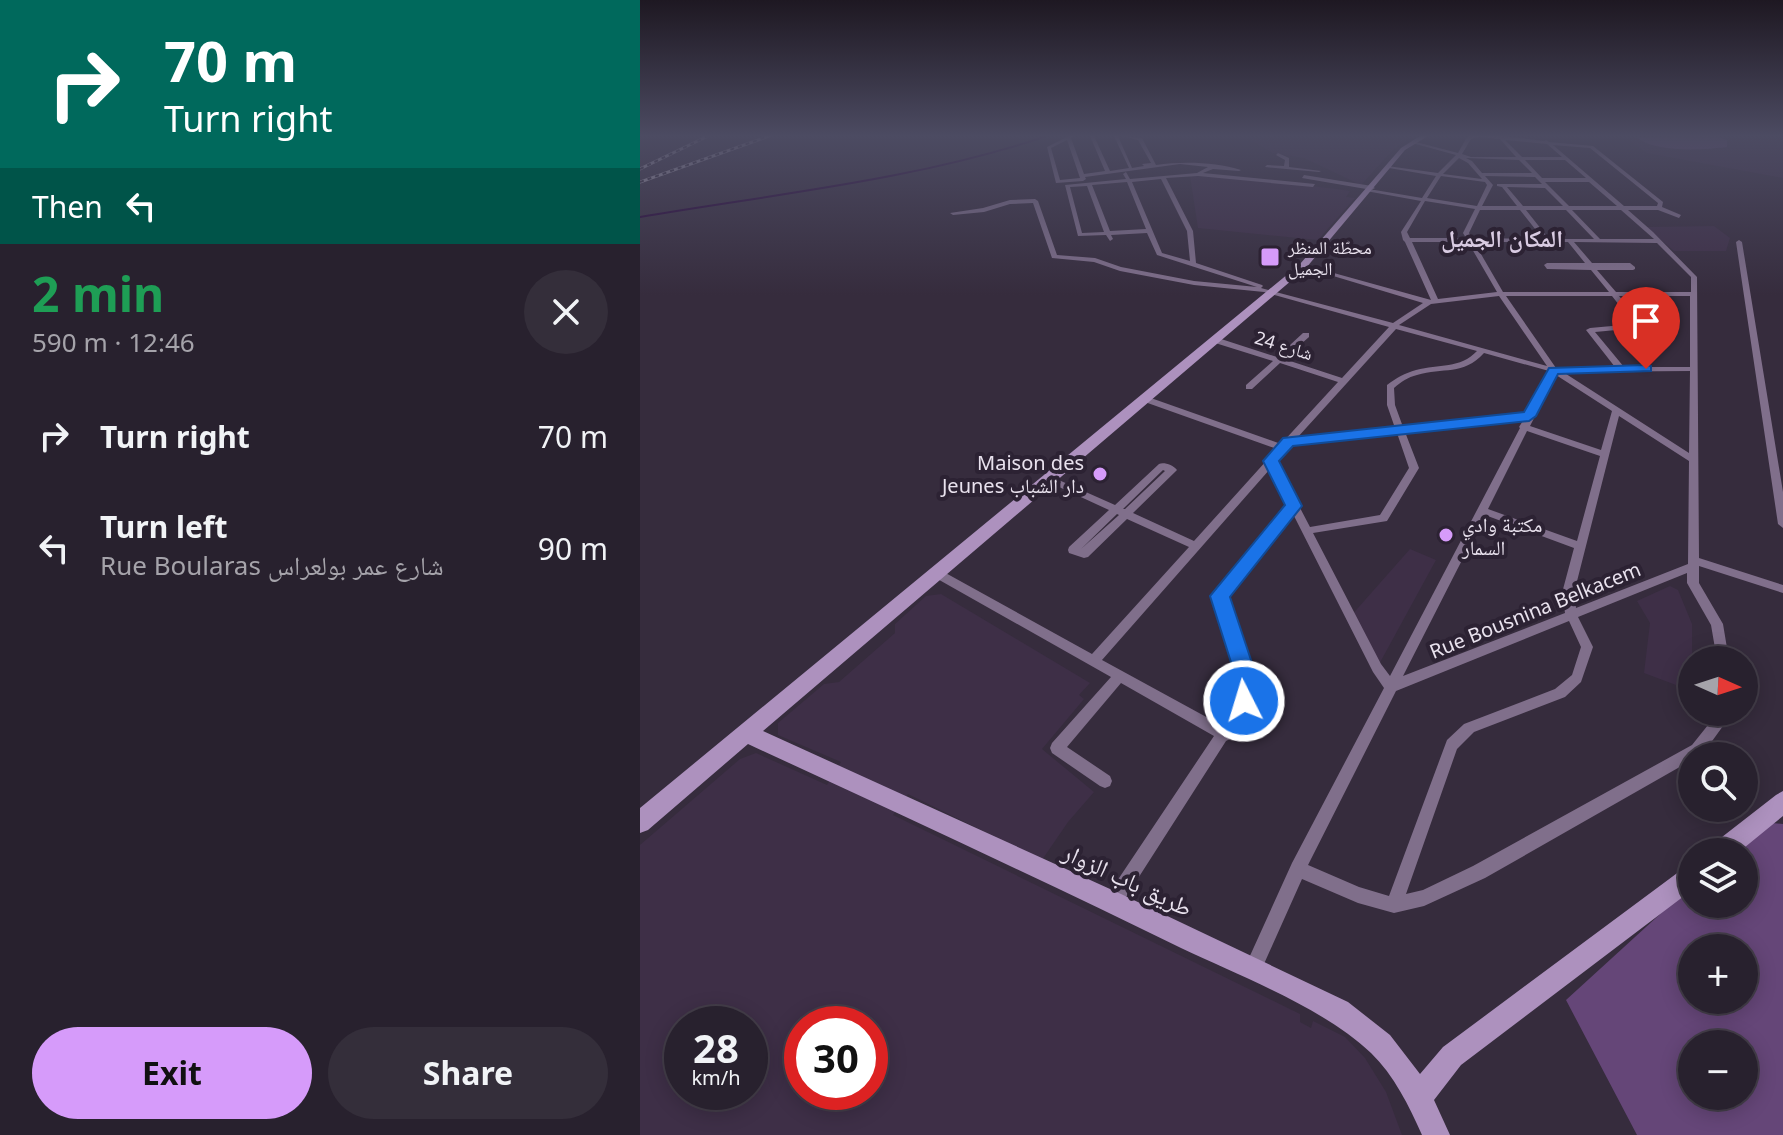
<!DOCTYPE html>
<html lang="en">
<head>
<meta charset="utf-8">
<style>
  body { margin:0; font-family:"Noto Sans","Noto Naskh Arabic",sans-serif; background:#342e3a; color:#f1f3f6; height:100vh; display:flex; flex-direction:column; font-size:30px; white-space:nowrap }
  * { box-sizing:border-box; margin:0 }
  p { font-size:26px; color:#a5a3aa }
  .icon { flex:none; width:44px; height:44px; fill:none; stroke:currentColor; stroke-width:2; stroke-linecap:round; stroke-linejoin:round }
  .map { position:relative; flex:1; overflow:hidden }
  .details { display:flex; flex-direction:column; background:#28212e; width:640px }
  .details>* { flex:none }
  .top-card { background:#00695c; color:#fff; overflow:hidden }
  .needle { width:52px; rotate:93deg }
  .tools { position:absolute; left:1038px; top:646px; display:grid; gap:16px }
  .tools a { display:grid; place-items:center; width:80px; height:80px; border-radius:50%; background:#28212e; box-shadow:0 4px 20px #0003,0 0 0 2px #443e4a; font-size:40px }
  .speed { position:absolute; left:24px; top:1006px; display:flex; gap:16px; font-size:40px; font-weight:700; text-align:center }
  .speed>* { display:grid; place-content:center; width:104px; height:104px; border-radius:50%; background:#28212e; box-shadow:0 4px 20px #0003,0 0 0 2px #443e4a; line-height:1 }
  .speed small { font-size:20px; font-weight:400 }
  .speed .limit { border:12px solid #d22; background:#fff; color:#111 }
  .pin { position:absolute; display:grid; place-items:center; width:68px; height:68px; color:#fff; margin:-82px -34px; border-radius:50% 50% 50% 0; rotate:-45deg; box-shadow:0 0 8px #0007 }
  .pin .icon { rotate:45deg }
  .me { position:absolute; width:88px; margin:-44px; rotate:355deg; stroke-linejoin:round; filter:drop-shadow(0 0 6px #0008) }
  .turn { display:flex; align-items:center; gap:28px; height:168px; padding:0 32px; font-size:36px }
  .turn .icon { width:104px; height:104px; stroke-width:2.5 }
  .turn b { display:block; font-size:56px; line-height:68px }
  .then { display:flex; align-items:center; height:76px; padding:0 32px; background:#0003; gap:16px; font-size:30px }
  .round { display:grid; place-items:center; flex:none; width:84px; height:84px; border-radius:42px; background:#342e3a }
  .head { display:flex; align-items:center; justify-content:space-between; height:136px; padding:0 32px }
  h1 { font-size:48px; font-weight:700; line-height:60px; color:#1e9e55 }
  .button { display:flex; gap:16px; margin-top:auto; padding:16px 32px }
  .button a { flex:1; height:92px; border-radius:48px; background:#d69bfa; color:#111; font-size:32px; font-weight:700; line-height:92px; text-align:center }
  .button a+a { background:#342e3a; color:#f1f3f6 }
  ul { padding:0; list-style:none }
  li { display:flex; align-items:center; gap:24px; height:112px; padding:0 32px }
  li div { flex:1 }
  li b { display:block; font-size:30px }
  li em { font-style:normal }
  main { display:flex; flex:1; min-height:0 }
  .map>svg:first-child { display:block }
  .built { fill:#3e2f47; fill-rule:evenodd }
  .green { fill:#654678; fill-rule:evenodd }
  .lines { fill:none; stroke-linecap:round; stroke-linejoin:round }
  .stream { stroke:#250036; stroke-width:2 }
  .street { fill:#806f8b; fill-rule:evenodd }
  .secondary { fill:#ad91be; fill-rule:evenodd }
  .rail-casing { stroke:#b1a9b7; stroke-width:3 }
  .rail { stroke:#2c2233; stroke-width:2; stroke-dasharray:4; stroke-linecap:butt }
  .route { fill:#1a73e8; stroke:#114b97; stroke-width:2 }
  .poi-dot { fill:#d69bfa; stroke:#2c2233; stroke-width:3 }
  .labels { text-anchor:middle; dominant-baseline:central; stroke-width:8; stroke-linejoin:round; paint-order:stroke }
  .far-poi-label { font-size:18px; fill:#e9e2ee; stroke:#2c2233; text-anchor:start }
  .far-street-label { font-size:18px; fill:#e9e2ee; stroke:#2c2233 }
  .poi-label { font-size:20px; fill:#e9e2ee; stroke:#2c2233; text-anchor:end }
  .street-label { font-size:20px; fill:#e9e2ee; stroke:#2c2233 }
  .far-district-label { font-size:24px; font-weight:bold; fill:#d9cbe2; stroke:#2c2233 }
  .near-street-label { font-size:24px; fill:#e9e2ee; stroke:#2c2233 }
</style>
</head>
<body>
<main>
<section class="details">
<div class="top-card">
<div class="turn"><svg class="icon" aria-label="right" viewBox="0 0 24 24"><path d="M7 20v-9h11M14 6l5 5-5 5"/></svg><div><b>70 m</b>Turn right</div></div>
<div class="then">Then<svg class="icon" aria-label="left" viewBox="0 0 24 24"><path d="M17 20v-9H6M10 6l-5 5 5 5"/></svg></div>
</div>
<div class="head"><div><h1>2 min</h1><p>590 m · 12:46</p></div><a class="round"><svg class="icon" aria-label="close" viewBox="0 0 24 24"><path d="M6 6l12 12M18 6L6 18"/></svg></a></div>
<ul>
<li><svg class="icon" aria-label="right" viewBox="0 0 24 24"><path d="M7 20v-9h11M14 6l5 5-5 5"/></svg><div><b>Turn right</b></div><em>70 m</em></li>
<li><svg class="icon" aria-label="left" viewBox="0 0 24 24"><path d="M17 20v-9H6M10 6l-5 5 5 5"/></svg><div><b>Turn left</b><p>Rue Boularas شارع عمر بولعراس</p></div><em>90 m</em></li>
</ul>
<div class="button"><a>Exit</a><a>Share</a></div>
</section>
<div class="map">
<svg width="1143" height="1135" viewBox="0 0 1143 1135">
  <rect width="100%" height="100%" fill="#362c3d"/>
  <!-- built -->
  <path class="built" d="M 604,136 L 772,136 L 753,150 L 721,185 L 664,158 L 633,153 Z
    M 983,136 L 1143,136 L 1143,178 L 1007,153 Z
    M 550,176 L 588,177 L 697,189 L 710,191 L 706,197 L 715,198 L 678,240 L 558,228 Z
    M 1074,226 L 1090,238 L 1086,251 L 1034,251 L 1006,227 Z
    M 770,549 L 796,560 L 737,668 L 710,617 Z
    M 1030,586 L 1038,590 L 1052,624 L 1052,691 L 1004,673 L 1010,623 L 997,601 Z
    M 301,594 L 450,683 L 439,695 L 444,699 L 402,749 L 454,792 L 428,822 L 402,860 L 268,794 L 253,815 L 660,1014 L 660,1022 L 671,1028 L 673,1021 L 705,1037 L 725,1058 L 746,1092 L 762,1135 L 0,1135 L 0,845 L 100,759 L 116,753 L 187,785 L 201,762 L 138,735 L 138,723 L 184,684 L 199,682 L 255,633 L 255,624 L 286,596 ZM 42,1024 L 110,1024 L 110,1092 L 42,1092 ZM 162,1024 L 230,1024 L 230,1092 L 162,1092 Z"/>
  <!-- green -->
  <path class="green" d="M 1075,136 L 1087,140 L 1087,147 C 1062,150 1016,153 996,137 Z
    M 1121,822 L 1143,824 L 1143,1135 L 997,1135 L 926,1000 L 1052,885 L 1052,904 L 1104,904 L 1104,852 L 1089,852 ZM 1052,948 L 1104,948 L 1104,1000 L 1052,1000 ZM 1052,1044 L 1104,1044 L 1104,1096 L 1052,1096 Z"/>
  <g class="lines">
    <!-- stream -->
    <path class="stream" d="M 0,217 C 135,194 276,180 407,136"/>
    <!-- street -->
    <path class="street" d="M 429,136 L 435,136 L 431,138 L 444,174 L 465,171 L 450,136 L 454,136 L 470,171 L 489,168 L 474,136 L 478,136 L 492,168 L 504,166 L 502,164 L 511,163 L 498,140 L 482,136 L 502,138 L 516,165 C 543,161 576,162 601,170 L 599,171 L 573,169 L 563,173 L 675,184 L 673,187 L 558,176 L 526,178 L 553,231 L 556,263 L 622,285 L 623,286 L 621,288 L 753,323 L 783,303 L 660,266 L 665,265 L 791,300 L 765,242 L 763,240 L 761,232 L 781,201 L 726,191 L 729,189 L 782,198 L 796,176 L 749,168 L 747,166 L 798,173 L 816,155 L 772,143 L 772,141 L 818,153 L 827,137 L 831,136 L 862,136 L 904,141 L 906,140 L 909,142 L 953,146 L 1023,202 L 1022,207 L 1041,215 L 1039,218 L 1018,210 L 988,210 L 1013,232 L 1057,277 L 1059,558 L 1143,585 L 1143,593 L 1059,566 L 1059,583 L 1083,624 L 1089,660 L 1077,660 L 1071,625 L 1047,583 L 1047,573 L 938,617 L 953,647 L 941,682 L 925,697 L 834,732 L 817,749 L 766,894 L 783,890 L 833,866 L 1052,745 L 1072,720 L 1073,712 L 1087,712 L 1083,726 L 1062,755 L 1052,756 L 1052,760 L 845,878 L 784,906 L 754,913 L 718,903 L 662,879 L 619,975 L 613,978 L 607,975 L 604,969 L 652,863 L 744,688 L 733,672 L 653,514 L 586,597 C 597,629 619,672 609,705 L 591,733 L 590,739 L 586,741 L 479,908 L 473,910 L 467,908 L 465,902 L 467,896 L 574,736 L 481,683 L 427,747 L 470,776 L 472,781 L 470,786 L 465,788 L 460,786 L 412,753 L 410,748 L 412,743 L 471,677 L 294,577 L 292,574 L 294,571 L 302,571 L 452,654 L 549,547 L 487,519 L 448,557 L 444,558 L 429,553 L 428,550 L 429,547 L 469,510 L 406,481 L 404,479 L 406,477 L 412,477 L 475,505 L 519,464 C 524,462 533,465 537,470 L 535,472 L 493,513 L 554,541 L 637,449 L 502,401 L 502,397 L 508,397 L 641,444 L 698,382 L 640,363 L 612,389 L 606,389 L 606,385 L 633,361 L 572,342 L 572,338 L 578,338 L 637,357 L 663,333 L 669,333 L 669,337 L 644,359 L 702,378 L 749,327 L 624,292 L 554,285 L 480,271 L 454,262 L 412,258 L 393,203 L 370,204 L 344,212 L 313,215 L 310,213 L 343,208 L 370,200 L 395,199 L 398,201 L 417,255 L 455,258 L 481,267 L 554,281 L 617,287 L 517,255 L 507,233 L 471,235 L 473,239 L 470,241 L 466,235 L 438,236 L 425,185 L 486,179 L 483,174 L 486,172 L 490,179 L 557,173 L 568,167 L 540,164 L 445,177 L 446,179 L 443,181 L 416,183 L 407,147 ZM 839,137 L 860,139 L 876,157 L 831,157 L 822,154 L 831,139 ZM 427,140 L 440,178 L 420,180 L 411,148 ZM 865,140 L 907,144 L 922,157 L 882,157 ZM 913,145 L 950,148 L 1018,203 L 1017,206 L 984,206 ZM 819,158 L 828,163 L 842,179 L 803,174 ZM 826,158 L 879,160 L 892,173 L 842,173 L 832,161 ZM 885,160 L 925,160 L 946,178 L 902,178 ZM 801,176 L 845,182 L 847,185 L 837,206 L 787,198 ZM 845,176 L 895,177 L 902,184 L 857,184 L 857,186 L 862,187 L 877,206 L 842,206 L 853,185 ZM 521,179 L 547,231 L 550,261 L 522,253 L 492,182 ZM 487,182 L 506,229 L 470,231 L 452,185 ZM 905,182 L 949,182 L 977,206 L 929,206 ZM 447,186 L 464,232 L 442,233 L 430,187 ZM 867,187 L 905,188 L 923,206 L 883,206 ZM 785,201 L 835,209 L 823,233 L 826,238 L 770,238 L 767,232 ZM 840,210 L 880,210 L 903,239 L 832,238 L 829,233 ZM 886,210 L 926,210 L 954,239 L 909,239 ZM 932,210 L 981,210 L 1014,239 L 960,239 ZM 772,242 L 828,242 L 857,292 L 798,299 ZM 834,242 L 928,242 L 945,263 L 907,263 L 904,265 L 907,269 L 951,270 L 969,292 L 863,292 ZM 934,242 L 1017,243 L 1051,277 L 1051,292 L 976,292 L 957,270 L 993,270 L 995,269 L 995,267 L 990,263 L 952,263 ZM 859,296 L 907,366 L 759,325 L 791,304 ZM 866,296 L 972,296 L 994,324 L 950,328 L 946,330 L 975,367 L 916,368 ZM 979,296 L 1050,296 L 1050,367 L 984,367 L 955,332 L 998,328 L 1002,326 L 1001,321 ZM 756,329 L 837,351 C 820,369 799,364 776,370 C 765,373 756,378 747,385 L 747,405 L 755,428 L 657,438 ZM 844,353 L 909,371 L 887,414 L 763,427 L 755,405 L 754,388 C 761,382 768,377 777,375 C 803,367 823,376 844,353 ZM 1050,371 L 1049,453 L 923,372 ZM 916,375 L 972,411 L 961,450 L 890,426 ZM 979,416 L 1049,461 L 1048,564 L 936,608 L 934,593 ZM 884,419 L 879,427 L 880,428 L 750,676 L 741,664 L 673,533 L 747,521 L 779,468 L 765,432 ZM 887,431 L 960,456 L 937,541 L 848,509 ZM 757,433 L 769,468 L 740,515 L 670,527 L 636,462 L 652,445 ZM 630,469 L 649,506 L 574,596 L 600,675 L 598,700 L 581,725 L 462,660 ZM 523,470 L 525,471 L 485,509 L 483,509 ZM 477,514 L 479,515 L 441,549 ZM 845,515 L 934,548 L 922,593 L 925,613 L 763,676 ZM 929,621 L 941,647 L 932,675 L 915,689 L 824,724 L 807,740 L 749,896 L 719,887 L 668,865 L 756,691 Z
      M 638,153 L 649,158 L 649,167 L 681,171 L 679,172 L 625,167 L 627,165 L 644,166 L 645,160 L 636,155 Z
      M 664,175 L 732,186 L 735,188 L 732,190 L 662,178 Z
      M 1099,240 L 1102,242 L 1143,492 L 1143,528 L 1138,524 L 1096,242 Z"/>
    <!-- secondary -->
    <path class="secondary" d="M 780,136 L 788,136 L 765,150 L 666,268 L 123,731 L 481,894 L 708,1002 L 750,1035 L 780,1074 L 803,1047 L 1044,868 L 1052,865 L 1052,890 L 821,1065 L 794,1100 L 810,1135 L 782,1135 C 769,1106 754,1075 731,1053 C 682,1007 602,977 541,948 C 398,878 253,811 108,744 L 8,830 L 0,833 L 0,808 L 660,264 L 761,148 Z
      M 1143,791 L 1143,816 L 1099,852 L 1070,852 L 1073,844 L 1136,795 Z"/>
    <defs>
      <path id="rail" d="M 0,169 L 68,136
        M 0,182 L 129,136"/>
    </defs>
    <!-- rail casing -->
    <use href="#rail" class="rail-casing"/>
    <!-- rail -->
    <use href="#rail" class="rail"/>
  </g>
  <!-- sky -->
  <linearGradient id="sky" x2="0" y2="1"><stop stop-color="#1e1822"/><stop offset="0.46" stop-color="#4c4b62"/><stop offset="1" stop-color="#4c4b62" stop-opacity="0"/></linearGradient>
  <rect width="1143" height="295" fill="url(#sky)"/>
  <!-- route -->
  <path class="route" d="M 1006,365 L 1011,366 L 1011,371 L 918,374 L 896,416 L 889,421 L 653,446 L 639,461 L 662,506 L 590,597 L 616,675 L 612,708 L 604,710 L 597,708 L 594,701 L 595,675 L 570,596 L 645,505 L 623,461 L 643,438 L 884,412 L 909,368 Z"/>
  <!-- markers -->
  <g class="poi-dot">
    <rect x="620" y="247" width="20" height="20" rx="4"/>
    <circle cx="460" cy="474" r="8"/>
    <circle cx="806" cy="535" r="8"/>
  </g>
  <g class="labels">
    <!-- far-poi labels -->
    <g class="far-poi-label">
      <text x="648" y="247">محطّة المنظر<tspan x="648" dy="21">الجميل</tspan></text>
    </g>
    <!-- far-street labels -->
    <g class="far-street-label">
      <text transform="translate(644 345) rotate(17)">شارع 24</text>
    </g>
    <!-- poi labels -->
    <g class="poi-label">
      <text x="444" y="462">Maison des<tspan x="444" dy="23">Jeunes دار الشباب</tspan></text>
      <text x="822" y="524" text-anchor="start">مكتبة وادي<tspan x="822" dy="23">السمار</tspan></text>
    </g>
    <!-- street labels -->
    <g class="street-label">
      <text transform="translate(895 610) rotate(-22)">Rue Bousnina Belkacem</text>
    </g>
    <!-- far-district labels -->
    <g class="far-district-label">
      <text x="862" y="237">المكان الجميل</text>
    </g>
    <!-- near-street labels -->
    <g class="near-street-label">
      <text transform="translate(488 879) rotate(25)">طريق باب الزوار</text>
    </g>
  </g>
</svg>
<div class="tools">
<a><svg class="needle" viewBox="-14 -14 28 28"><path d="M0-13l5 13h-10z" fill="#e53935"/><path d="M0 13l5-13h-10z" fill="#a5a3aa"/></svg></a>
<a><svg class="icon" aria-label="search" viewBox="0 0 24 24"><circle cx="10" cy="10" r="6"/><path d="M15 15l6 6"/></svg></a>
<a><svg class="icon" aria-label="layers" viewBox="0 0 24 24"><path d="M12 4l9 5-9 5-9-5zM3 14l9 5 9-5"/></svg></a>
<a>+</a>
<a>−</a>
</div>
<div class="speed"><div>28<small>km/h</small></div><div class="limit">30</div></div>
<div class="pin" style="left:1006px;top:369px;background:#d93025"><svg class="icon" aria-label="arrive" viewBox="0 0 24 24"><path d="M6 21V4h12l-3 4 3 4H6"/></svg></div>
<svg class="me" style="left:604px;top:701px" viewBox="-20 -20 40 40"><circle r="17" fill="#1a73e8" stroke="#fff" stroke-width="3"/><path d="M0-11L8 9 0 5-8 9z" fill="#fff"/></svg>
</div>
</main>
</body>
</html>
